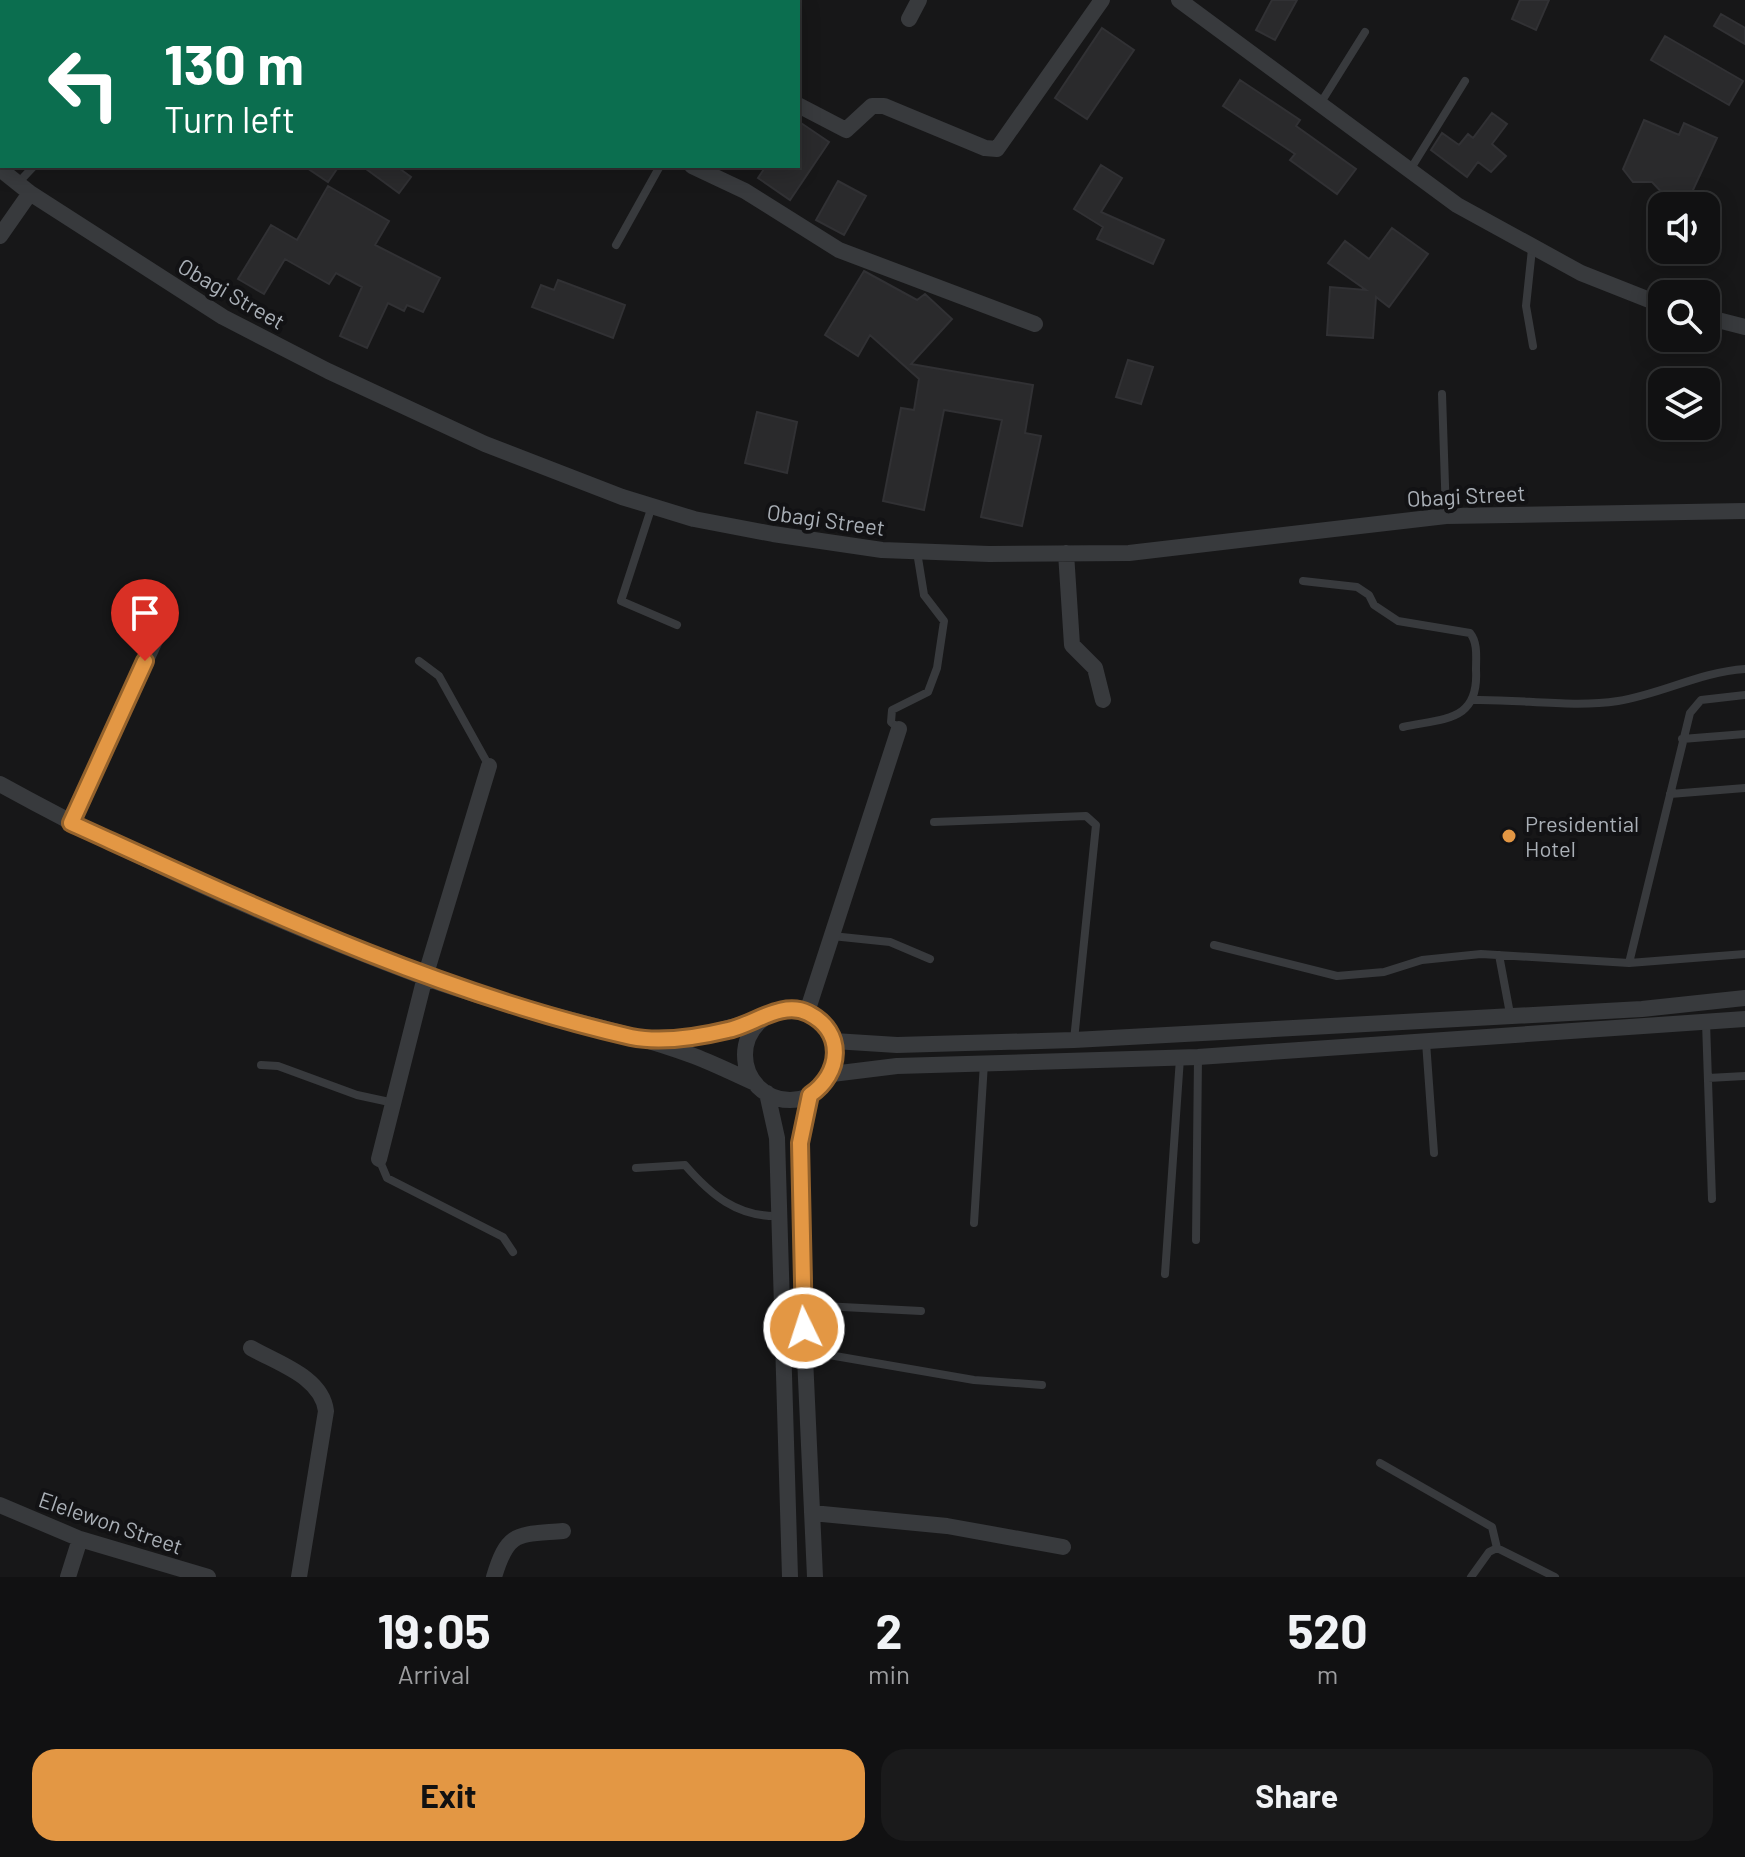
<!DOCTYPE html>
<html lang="en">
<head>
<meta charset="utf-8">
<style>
  body { margin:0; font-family:Barlow,sans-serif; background:#1a1a1b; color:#f1f3f6; height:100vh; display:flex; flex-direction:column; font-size:30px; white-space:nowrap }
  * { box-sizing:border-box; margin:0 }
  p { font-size:26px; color:#9c9d9f }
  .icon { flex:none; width:44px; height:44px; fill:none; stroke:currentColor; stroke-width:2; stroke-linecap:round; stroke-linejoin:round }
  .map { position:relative; height:1577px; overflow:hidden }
  .drawer { display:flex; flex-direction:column; background:#111112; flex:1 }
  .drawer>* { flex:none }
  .hud { position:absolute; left:0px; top:0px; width:800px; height:168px; box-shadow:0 4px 20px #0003,0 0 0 2px #303132; background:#0b6e4f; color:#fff; overflow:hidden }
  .tools { position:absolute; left:1648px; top:192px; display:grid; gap:16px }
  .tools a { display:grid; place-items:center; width:72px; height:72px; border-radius:16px; background:#111112; box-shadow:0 4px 20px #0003,0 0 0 2px #303132; font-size:40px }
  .pin { position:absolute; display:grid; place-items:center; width:68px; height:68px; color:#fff; margin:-82px -34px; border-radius:50% 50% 50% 0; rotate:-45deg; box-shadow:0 0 8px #0007 }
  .pin .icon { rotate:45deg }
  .me { position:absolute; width:88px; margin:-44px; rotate:356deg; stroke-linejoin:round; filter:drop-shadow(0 0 6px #0008) }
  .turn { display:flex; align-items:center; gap:28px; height:168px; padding:0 32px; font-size:36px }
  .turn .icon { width:104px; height:104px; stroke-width:2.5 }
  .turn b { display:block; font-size:56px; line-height:68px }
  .eta { display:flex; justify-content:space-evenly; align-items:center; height:136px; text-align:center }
  .eta b { font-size:48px; font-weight:700; line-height:56px }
  .action { display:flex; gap:16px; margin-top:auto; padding:16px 32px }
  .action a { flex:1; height:92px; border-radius:24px; background:#e39744; color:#111; font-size:32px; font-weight:700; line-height:92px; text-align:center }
  .action a+a { background:#1a1a1b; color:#f1f3f6 }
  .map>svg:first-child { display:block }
  .building { fill:#2a2a2c; stroke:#313134; stroke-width:2 }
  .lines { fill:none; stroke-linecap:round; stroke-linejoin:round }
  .lane { stroke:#383a3d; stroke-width:8 }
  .street { stroke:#383a3d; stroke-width:16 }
  .route-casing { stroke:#94622c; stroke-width:20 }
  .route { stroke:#e39744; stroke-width:14 }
  .poi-dot { fill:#e39744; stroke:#121214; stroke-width:3 }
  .labels { text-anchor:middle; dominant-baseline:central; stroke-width:8; stroke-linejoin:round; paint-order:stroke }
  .street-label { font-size:22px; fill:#aab0b7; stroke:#121214 }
  .poi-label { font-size:22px; fill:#aab0b7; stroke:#121214; text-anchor:start }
</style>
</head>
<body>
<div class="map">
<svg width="1745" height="1577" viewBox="0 0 1745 1577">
  <rect width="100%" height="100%" fill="#171718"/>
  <!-- building -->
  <path class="building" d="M 1272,0 L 1297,0 L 1275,40 L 1256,30 Z
    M 1520,0 L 1549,0 L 1536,30 L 1512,19 Z
    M 1721,14 L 1745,28 L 1745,44 L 1714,26 Z
    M 1102,28 L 1134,50 L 1087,119 L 1055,98 Z
    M 1665,36 L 1743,81 L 1729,105 L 1651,60 Z
    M 1240,80 L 1300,120 L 1296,126 L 1356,169 L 1337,194 L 1290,160 L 1295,154 L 1223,106 Z
    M 1492,113 L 1507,124 L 1492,144 L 1506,156 L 1491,172 L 1478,162 L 1467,177 L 1431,150 L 1442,133 L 1459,145 L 1468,134 L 1473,138 Z
    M 1644,120 L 1679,135 L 1684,123 L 1717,138 L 1687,203 L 1668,199 L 1652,182 L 1633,182 L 1623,169 Z
    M 798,121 L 829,142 L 790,200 L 758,178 L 766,166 L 798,166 Z
    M 1101,165 L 1122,178 L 1101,212 L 1164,240 L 1153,264 L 1097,239 L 1103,227 L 1074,209 Z
    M 304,166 L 339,166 L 328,182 Z
    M 362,166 L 396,166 L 411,177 L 399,193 Z
    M 838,181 L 866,196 L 844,235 L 816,220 Z
    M 328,186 L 389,221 L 375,245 L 440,278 L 423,312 L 407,305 L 404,311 L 388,303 L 367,348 L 340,336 L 362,287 L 336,273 L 329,284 L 285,259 L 264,294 L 238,279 L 271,225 L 297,240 Z
    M 1392,228 L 1428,254 L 1389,307 L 1376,297 L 1373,338 L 1327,335 L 1330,287 L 1366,290 L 1328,263 L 1345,241 L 1369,259 Z
    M 864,271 L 917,300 L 925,294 L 952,319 L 911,364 L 1033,385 L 1025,433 L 1041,436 L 1022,526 L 981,517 L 1002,420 L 944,410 L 924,510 L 883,501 L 901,408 L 914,410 L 919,379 L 870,335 L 858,356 L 825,335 Z
    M 558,280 L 625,305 L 613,338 L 532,307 L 541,285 L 554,290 Z
    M 1128,360 L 1153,367 L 1141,404 L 1116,397 Z
    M 757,412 L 797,422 L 787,473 L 745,463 Z"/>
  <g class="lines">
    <!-- lane -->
    <path class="lane" d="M 1320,104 L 1365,32
      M 1410,170 L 1465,81
      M 18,183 L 34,166
      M 616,245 L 660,166
      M 1532,249 L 1526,306 L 1533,346
      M 1442,394 L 1446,515
      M 652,506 L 621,601 L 677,625
      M 1303,581 L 1357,587 L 1369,595 L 1374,605 L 1398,621 L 1470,633 C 1478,643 1476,657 1476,670 C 1479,722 1444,718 1403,727
      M 419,661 L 439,676 L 489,766
      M 1474,700 C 1521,699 1572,708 1618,701 C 1662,694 1700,672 1745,669
      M 899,729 L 891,722 L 892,710 L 928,692 L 937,668 L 944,621 L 924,595 L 917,552
      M 1682,739 L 1745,734
      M 1670,794 L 1745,788
      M 934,822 L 1086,816 L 1096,825 L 1074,1040
      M 832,936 L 890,942 L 930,959
      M 1214,945 L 1337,976 L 1384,972 L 1422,960 L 1481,954 L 1629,963 L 1745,954
      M 1499,955 L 1511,1019
      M 1629,963 L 1690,713 L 1701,700 L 1745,695
      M 1706,1022 L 1712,1199
      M 1426,1042 L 1434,1153
      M 261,1065 L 278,1066 L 357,1095 L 394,1103
      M 1708,1078 L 1745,1076
      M 379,1159 L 387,1178 L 503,1237 L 513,1252
      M 636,1168 L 685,1165 C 711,1195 737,1217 778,1216
      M 974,1223 L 984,1063
      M 1196,1240 L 1198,1057
      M 1165,1274 L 1180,1058
      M 803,1305 L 921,1311
      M 806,1351 L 974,1380 L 1042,1385
      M 1380,1463 L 1492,1527 L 1497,1548
      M 1471,1577 L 1489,1552 L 1497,1548 L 1555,1577"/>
    <!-- street -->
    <path class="street" d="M 303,0 L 308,2
      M 447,0 L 449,2
      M 1179,0 L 1457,205 L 1581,273 L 1662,305
      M 361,2 L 362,0
      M 783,2 L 784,0
      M 909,19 L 919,0
      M 798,105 L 846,130 L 872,106 L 884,106 L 985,148 L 997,149 L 1102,0
      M 692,166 L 745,191 L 839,250 L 1035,324
      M 0,169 L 30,193
      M 0,236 L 30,193 L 223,317 L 328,371 L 485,444 L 622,497 L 694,519 L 773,534 L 882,550 L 989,554 L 1129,553 L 1446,516 L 1745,511
      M 1706,317 L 1745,327
      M 1066,553 L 1072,645 L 1095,668 L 1103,700
      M 0,784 C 134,858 282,924 426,978 C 513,1010 607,1024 694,1056 C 715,1064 735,1074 755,1083
      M 71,823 L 170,608
      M745 1055a45 45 0 1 1 90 0a45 45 0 1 1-90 0Z
      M 807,1012 L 899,729
      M 650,1038 L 696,1037 L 760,1019
      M 834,1041 L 897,1045 L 1074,1040 L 1642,1009 L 1745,998
      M 832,1074 L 897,1066 L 1198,1057 L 1745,1019
      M 767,1093 L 777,1138 L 790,1577
      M 810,1095 L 800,1143 L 802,1291 L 815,1577
      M 379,1159 L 425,977 L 489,766
      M 251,1348 C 279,1364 322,1377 326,1411 L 299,1577
      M 0,1505 L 80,1539 L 208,1577
      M 812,1513 L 947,1526 L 1063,1547
      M 68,1577 L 80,1539
      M 494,1577 C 508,1530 518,1535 563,1531"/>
  </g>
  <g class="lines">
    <defs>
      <path id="route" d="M 145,661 L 71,823 C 254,906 435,992 631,1037 C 660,1043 699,1037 728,1030 C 753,1025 782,1000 808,1013 C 846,1032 841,1074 810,1095 L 800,1143 L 804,1328"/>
    </defs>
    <!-- route casing -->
    <use href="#route" class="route-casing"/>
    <!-- route -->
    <use href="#route" class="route"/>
  </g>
  <!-- markers -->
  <circle class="poi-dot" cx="1509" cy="836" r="8"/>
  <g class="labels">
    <!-- street labels -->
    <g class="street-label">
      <text transform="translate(232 293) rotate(30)">Obagi Street</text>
      <text transform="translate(1466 495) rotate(-3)">Obagi Street</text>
      <text transform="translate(826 519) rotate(8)">Obagi Street</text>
      <text transform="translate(111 1522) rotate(19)">Elelewon Street</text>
    </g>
    <!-- poi labels -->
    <g class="poi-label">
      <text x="1525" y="823">Presidential<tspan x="1525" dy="25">Hotel</tspan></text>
    </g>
  </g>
</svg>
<div class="tools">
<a><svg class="icon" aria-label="sound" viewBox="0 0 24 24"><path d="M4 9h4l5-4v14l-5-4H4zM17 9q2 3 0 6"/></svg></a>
<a><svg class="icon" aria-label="search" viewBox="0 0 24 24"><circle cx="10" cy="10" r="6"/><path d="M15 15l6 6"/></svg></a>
<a><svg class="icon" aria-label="layers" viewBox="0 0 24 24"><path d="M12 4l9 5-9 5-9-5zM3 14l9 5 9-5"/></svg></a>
</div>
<div class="pin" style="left:145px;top:661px;background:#d93025"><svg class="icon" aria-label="arrive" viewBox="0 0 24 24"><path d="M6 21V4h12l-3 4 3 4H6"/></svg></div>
<svg class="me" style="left:804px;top:1328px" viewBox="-20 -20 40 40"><circle r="17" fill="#e39744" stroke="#fff" stroke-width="3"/><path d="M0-11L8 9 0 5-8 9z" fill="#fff"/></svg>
<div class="hud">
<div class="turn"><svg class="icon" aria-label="left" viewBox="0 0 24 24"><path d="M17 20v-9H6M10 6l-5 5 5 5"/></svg><div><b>130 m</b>Turn left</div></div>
</div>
</div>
<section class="drawer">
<div class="eta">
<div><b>19:05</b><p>Arrival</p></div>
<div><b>2</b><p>min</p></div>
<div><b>520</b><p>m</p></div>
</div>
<div class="action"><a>Exit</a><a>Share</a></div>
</section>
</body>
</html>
